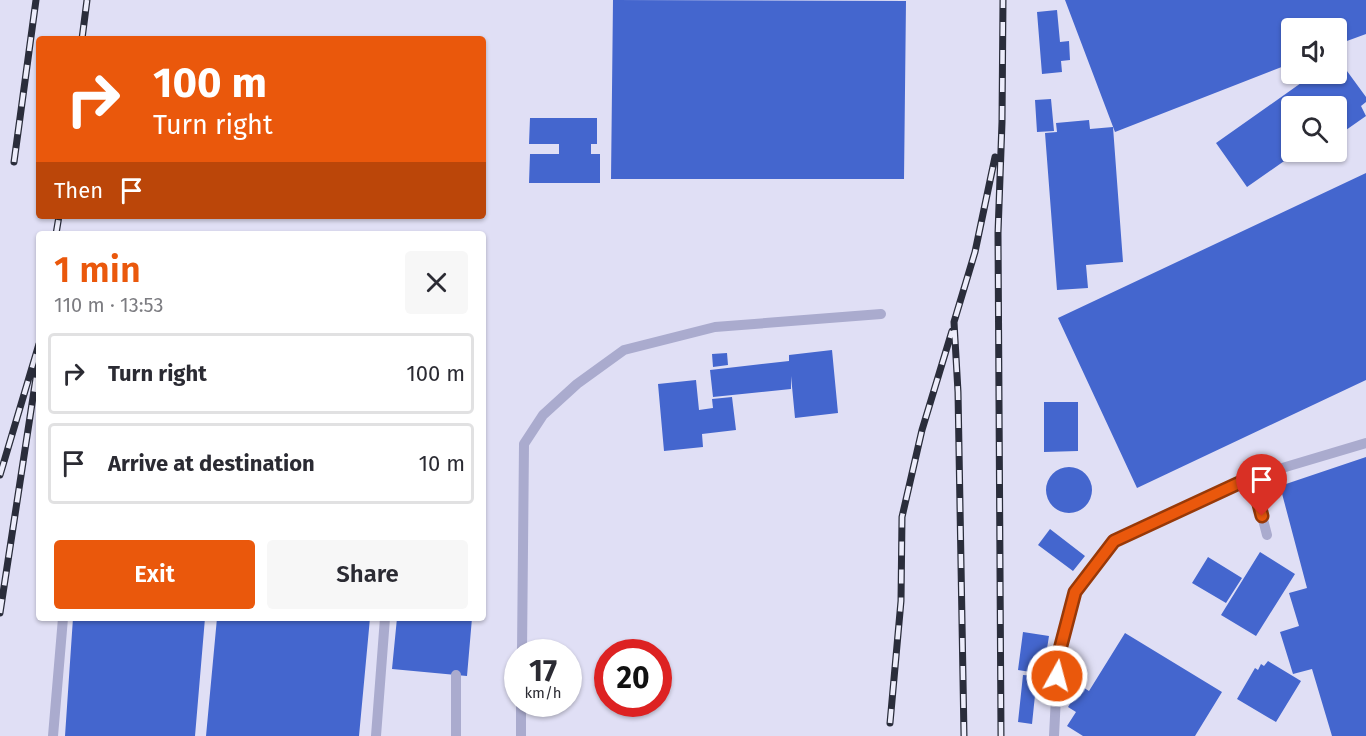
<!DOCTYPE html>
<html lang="en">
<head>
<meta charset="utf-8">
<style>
  body { margin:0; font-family:"Fira Sans",sans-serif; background:#f7f7f7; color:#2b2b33; height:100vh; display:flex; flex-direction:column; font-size:22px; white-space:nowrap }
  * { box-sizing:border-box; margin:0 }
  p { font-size:20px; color:#7c7c81 }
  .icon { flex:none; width:33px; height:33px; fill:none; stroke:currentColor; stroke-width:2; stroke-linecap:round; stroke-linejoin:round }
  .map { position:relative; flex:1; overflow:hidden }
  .side { position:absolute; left:36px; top:231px; width:450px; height:390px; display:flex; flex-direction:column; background:#fff; border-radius:6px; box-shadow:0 2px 4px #0004 }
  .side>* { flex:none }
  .guide { position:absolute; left:36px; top:36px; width:450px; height:183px; border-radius:6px; box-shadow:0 2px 4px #0004; background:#ea580c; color:#fff; overflow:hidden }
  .tools { position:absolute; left:1281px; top:18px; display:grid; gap:12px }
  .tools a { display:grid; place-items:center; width:66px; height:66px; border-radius:6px; background:#fff; box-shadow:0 2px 4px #0004; font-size:30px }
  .speed { position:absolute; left:504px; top:639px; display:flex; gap:12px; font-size:30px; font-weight:700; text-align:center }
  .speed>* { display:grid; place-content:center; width:78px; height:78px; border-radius:50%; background:#fff; box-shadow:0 2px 4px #0004; line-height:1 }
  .speed small { font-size:15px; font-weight:400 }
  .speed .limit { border:9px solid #d22; background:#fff; color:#111 }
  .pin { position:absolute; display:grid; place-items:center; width:51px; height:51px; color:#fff; margin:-62px -26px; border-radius:50% 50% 50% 0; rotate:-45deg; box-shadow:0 0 6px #0007 }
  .pin .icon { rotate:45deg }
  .me { position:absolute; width:66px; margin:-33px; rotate:7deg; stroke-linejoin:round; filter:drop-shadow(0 0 4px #0008) }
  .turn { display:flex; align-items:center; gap:21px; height:126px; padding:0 18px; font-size:27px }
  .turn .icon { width:78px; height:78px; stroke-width:2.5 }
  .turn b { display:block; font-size:42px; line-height:51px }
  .then { display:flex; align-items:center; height:57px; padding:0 18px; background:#0003; gap:12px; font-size:22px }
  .round { display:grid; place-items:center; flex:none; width:63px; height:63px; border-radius:6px; background:#f7f7f7 }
  .head { display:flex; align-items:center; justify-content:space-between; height:102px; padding:0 18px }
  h1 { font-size:36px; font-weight:600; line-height:45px; color:#ea580c }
  .cta { display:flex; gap:12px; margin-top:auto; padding:12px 18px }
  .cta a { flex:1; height:69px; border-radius:6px; background:#ea580c; color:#fff; font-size:24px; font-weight:600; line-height:69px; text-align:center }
  .cta a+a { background:#f7f7f7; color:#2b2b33 }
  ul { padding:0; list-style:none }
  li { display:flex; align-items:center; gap:18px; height:81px; margin:0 12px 9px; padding:0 6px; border:3px solid #e1e1e2; border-radius:6px }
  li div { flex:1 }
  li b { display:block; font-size:22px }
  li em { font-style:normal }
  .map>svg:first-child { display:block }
  .building { fill:#4466ce }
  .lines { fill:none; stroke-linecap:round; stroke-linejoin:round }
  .service { stroke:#aaabce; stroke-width:10 }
  .rail-casing { stroke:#2a2d3b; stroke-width:7 }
  .rail { stroke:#ededfb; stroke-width:4.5; stroke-dasharray:14; stroke-linecap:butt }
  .route-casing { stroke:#983908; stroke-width:15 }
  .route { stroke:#ea580c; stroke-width:10 }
</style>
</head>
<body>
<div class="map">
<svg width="1366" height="736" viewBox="0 0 1366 736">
  <rect width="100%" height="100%" fill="#e0dff5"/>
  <!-- building -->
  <path class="building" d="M 613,0 L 906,1 L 904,179 L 611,179 Z
    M 1065,0 L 1366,0 L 1366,34 L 1336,45 L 1336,28 L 1292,28 L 1292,63 L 1115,132 Z
    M 1057,10 L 1060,42 L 1069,41 L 1070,60 L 1061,61 L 1062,72 L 1042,74 L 1037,12 Z
    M 1336,56 L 1366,97 L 1366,102 L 1361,106 L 1366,116 L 1336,137 L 1336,106 L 1292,106 L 1292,152 L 1297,152 L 1247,187 L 1216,143 L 1301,83 L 1294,74 L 1336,74 Z
    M 1051,99 L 1054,131 L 1037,132 L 1035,100 Z
    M 530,118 L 597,118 L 597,144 L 591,144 L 591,154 L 600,154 L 600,183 L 529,183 L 530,154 L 559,154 L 559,144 L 529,144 Z
    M 1089,120 L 1090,129 L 1113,127 L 1123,262 L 1086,265 L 1088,288 L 1057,290 L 1045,133 L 1057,132 L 1056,123 Z
    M 1366,173 L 1366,380 L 1137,488 L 1058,318 Z
    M 832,350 L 838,413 L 795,418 L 791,376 L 791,389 L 713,397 L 710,370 L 789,361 L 789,355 Z
    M 727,353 L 728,365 L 713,367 L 712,354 Z
    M 696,380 L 699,410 L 713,408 L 712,399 L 732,397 L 736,430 L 702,434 L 703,447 L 664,451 L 658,384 Z
    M 1044,402 L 1078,402 L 1078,451 L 1044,452 Z
    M 1366,457 L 1366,736 L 1332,736 L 1312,669 L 1293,674 L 1280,632 L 1299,626 L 1289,593 L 1307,588 L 1280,486 Z
    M1046 490a23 23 0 1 1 46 0a23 23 0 1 1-46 0Z
    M 1050,529 L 1085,556 L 1073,571 L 1038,545 Z
    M 1260,552 L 1295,574 L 1256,636 L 1221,615 Z
    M 1208,557 L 1242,578 L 1226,603 L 1192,583 Z
    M 73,618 L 205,618 L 195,736 L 65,736 Z
    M 217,618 L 370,618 L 359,736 L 206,736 Z
    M 397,618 L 472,618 L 467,676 L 392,669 Z
    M 1023,632 L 1049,636 L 1043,674 L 1018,670 Z
    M 1125,633 L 1222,692 L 1195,736 L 1083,736 L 1067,726 L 1076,712 L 1068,707 L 1081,686 L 1089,691 Z
    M 1268,661 L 1301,681 L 1276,722 L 1237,699 L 1255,668 L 1258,670 L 1261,664 L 1264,666 Z
    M 1023,675 L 1037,676 L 1032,724 L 1018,722 Z"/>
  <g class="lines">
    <!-- service -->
    <path class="service" d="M 1252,477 L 1366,443
      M 522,652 L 524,444 L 543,415 L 577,384 L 624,350 L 715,327 L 881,314
      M 456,675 L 456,736
      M 53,736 L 63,618
      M 376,736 L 385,618
      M 521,736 L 521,704
      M 1054,736 L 1058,657 L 1075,592 L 1114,541 L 1252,477 L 1267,535"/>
    <defs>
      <path id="rail" d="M 82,39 L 87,0
        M 14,162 L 36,0
        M 56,234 L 59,216
        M 0,475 L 39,344
        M 0,613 L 39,358
        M 890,723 L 901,601 L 902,517 L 922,430 L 952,331
        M 964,736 L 958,392 L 954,322 L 975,252 L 995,157
        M 1001,736 L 998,233 L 1002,122 L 1003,0"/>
    </defs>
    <!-- rail casing -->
    <use href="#rail" class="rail-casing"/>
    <!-- rail -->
    <use href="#rail" class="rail"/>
  </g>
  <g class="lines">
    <defs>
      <path id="route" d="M 1057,676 L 1058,657 L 1075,592 L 1114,541 L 1252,477 L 1262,516"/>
    </defs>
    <!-- route casing -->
    <use href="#route" class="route-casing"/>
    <!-- route -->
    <use href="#route" class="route"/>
  </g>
</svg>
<div class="tools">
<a><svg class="icon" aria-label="sound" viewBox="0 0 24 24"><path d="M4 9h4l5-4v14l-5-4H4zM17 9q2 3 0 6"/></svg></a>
<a><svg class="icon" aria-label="search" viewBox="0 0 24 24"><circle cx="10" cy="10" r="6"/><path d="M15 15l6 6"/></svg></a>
</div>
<div class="speed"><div>17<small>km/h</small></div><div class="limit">20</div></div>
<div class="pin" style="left:1262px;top:516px;background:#d93025"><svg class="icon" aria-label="arrive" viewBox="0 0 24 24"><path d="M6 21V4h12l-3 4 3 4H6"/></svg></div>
<svg class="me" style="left:1057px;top:676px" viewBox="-20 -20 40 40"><circle r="17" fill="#ea580c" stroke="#fff" stroke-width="3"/><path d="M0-11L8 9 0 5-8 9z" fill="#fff"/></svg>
<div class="guide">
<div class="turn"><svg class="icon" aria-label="right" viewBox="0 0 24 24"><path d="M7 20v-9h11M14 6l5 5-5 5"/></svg><div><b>100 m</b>Turn right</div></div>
<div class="then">Then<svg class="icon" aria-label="arrive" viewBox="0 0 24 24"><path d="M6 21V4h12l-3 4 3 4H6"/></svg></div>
</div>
<section class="side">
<div class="head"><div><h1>1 min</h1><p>110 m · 13:53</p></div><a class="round"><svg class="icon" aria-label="close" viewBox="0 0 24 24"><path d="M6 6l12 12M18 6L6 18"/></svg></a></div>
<ul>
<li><svg class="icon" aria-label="right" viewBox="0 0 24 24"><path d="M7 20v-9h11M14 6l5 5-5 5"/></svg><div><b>Turn right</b></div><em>100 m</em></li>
<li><svg class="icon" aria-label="arrive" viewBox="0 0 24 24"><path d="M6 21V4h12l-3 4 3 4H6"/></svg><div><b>Arrive at destination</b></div><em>10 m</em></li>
</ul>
<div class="cta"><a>Exit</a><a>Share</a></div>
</section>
</div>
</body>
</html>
